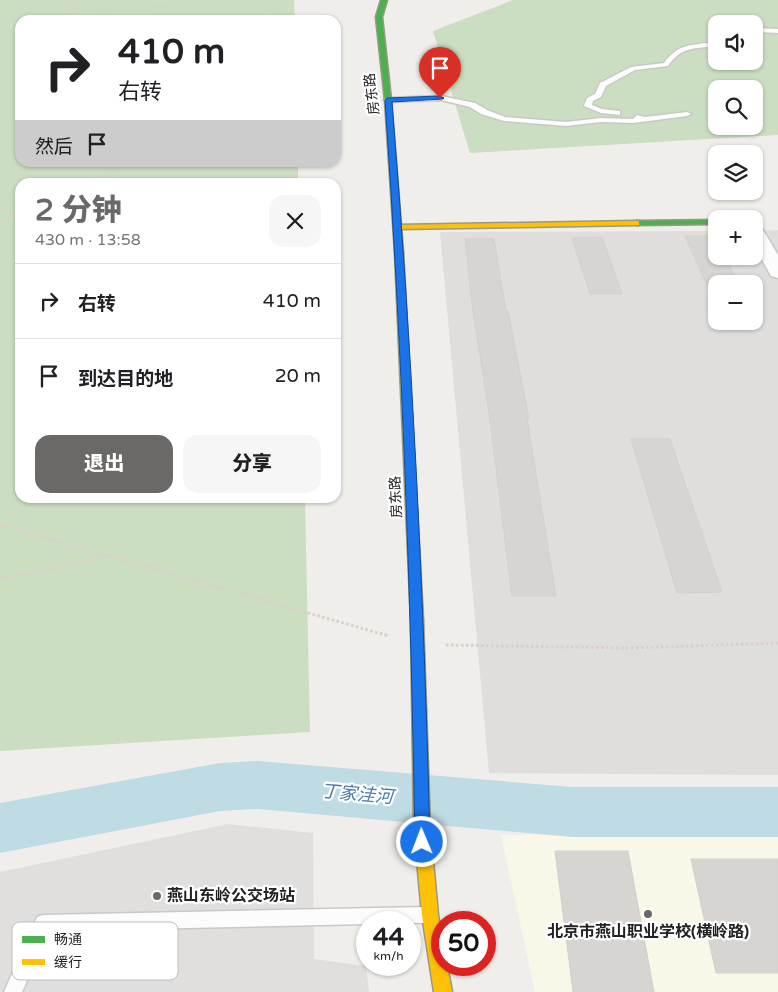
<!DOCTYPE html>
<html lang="zh">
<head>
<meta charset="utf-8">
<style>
  body { margin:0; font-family:"Varela Round","Noto Sans SC",sans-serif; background:#f6f6f6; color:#202124; height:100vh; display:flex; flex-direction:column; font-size:19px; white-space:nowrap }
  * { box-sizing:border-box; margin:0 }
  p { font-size:16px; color:#757577 }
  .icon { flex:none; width:28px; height:28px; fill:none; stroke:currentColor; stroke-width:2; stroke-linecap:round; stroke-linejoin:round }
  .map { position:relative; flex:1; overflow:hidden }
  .side { position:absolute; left:15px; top:178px; width:326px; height:325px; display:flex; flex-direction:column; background:#fff; border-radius:15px; box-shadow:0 1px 4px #0004 }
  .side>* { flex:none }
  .banner { position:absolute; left:15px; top:15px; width:326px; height:152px; border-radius:15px; box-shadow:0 1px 4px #0004; background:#fff; color:#202124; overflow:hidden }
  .controls { position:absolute; left:708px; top:15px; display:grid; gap:10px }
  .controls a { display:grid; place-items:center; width:55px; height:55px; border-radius:10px; background:#fff; box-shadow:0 1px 4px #0004; font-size:25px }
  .speed { position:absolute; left:356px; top:911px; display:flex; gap:10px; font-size:25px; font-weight:700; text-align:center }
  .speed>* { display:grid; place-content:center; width:65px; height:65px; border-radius:50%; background:#fff; box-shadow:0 1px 4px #0004; line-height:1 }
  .speed small { font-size:12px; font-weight:400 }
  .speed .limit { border:8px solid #d22; background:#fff; color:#111 }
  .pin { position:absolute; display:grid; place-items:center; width:42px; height:42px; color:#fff; margin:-51px -21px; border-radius:50% 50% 50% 0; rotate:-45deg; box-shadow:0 0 5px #0007 }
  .pin .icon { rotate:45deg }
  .me { position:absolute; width:55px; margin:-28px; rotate:359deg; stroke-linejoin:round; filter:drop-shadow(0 0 4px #0008) }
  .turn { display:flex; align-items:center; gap:18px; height:105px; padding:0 20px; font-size:22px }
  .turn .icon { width:65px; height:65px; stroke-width:2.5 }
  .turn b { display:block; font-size:35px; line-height:42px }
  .then { display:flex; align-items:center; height:48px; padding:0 20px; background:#0003; gap:10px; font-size:19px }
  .round { display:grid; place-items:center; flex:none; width:52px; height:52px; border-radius:15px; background:#f6f6f6 }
  .overview { display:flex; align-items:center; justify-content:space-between; height:85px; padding:0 20px }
  h1 { font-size:30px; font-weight:800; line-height:38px; color:#6a6968 }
  .cta { display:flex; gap:10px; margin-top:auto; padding:10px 20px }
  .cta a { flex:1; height:58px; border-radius:15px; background:#6a6968; color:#fff; font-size:20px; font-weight:800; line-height:58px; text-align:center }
  .cta a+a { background:#f6f6f6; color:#202124 }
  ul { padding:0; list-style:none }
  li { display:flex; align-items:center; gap:15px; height:75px; padding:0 20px; border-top:1px solid #e0e0e0 }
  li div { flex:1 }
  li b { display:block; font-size:19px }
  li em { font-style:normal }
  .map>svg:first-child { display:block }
  .residential { fill:#dfdedc; fill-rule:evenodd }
  .education { fill:#f8f7e8 }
  .forest { fill:#cbdec1; fill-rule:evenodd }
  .parking { fill:#e0dfde }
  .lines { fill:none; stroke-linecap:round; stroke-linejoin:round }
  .river { fill:#bfdbe3; fill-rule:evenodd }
  .building { fill:#d7d4d2; stroke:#d3d0cc }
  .lane-casing { stroke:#c9c8c7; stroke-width:3 }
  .street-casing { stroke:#c9c8c7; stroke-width:3 }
  .fast-casing { stroke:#999a82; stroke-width:3 }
  .slow-casing { stroke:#999a82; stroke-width:3 }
  .path-far1 { stroke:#dccecd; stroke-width:2; stroke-dasharray:1 1; stroke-linecap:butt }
  .path { stroke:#dccecd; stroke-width:3; stroke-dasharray:2.5 2.5; stroke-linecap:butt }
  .lane { fill:#fdfcfc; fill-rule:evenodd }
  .street { fill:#fdfcfc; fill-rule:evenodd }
  .fast { fill:#4caf50; fill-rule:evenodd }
  .slow { fill:#ffc107; fill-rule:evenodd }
  .route { fill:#1a73e8; stroke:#114b97 }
  .poi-dot { fill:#6a6968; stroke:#fff; stroke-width:2 }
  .labels { text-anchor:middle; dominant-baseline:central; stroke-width:4.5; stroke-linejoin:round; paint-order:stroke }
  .street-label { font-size:14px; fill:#222; stroke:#fff }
  .near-poi-label { font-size:16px; font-weight:bold; fill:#222; stroke:#fff; text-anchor:start }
  .near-water-label { font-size:18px; font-style:italic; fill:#4a7aab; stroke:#fff }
  .key { fill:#fff; stroke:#bdbdbd; stroke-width:1 }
  .key-label { font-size:14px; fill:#222 }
</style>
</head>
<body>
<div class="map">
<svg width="778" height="992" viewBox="0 0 778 992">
  <rect width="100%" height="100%" fill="#f0eeeb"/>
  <!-- residential -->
  <path class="residential" d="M 778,230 L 778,775 L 489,773 L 440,232 L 716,231 L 716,256 L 754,256 L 754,231 ZM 716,284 L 754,284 L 754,321 L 716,321 Z"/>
  <!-- education -->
  <path class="education" d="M 778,834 L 778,992 L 535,992 L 501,835 Z"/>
  <!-- forest -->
  <path class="forest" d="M 0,0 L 294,0 L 295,20 L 20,20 L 20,162 L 298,163 L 298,182 L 20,182 L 20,498 L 305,498 L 310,732 L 0,751 Z
    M 513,0 L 778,0 L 778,135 L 470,153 L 433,31 ZM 716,24 L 754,24 L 754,61 L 716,61 ZM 716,89 L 754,89 L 754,126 L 716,126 Z"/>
  <!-- parking -->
  <path class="parking" d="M 228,824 L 313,833 L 314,959 L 366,966 L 369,992 L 0,992 L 0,872 Z"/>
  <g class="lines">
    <!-- river -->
    <path class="river" d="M 258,761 L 572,787 L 778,787 L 778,837 L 572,837 L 258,809 L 220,811 L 0,853 L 0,803 L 220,763 Z"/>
  </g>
  <!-- building -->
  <path class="building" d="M 685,236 L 716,236 L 716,256 L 725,256 L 738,284 L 716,284 L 716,305 Z
    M 602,237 L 622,294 L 590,294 L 572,238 Z
    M 465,239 L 494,239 L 506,311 L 508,311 L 529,419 L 527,419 L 556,596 L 512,596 L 490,419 L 473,311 Z
    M 631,439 L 670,439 L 722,592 L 677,593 Z
    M 555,851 L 628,851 L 654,992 L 573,992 Z
    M 691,859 L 778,859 L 778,973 L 716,973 Z"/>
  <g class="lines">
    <defs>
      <path id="lane" d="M 754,28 L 778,29 L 778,33 L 754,32 Z
        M 716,42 L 716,46 C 694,49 682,46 668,66 L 635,70 L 606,86 L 601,97 L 593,101 L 592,105 L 602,109 L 620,111 L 620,115 L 601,113 L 584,106 L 587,98 L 595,94 L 600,83 L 631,67 L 664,63 C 678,43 693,45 716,42 Z
        M 441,96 L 475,103 L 487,110 L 505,117 L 566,122 L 601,118 L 633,119 L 637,115 L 645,117 L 687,112 L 691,114 L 687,116 L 633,123 L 601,122 L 566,126 L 504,121 L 481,114 L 470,107 L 441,100 L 388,102 L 384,100 L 388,98 Z
        M 425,907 L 431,909 L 434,915 L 431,921 L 425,923 L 368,922 L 368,924 L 49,931 L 22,992 L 4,992 L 37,917 L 43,915 Z"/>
      <path id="street" d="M 754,224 L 760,225 L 778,255 L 778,278 L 771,276 L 754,245 Z"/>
      <path id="fast" d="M 381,0 L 387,0 L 382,17 L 391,100 L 403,252 L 399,255 L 395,252 L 385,100 L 376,17 Z
        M 716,220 L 716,224 L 636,225 L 632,223 L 636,221 Z
        M 417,616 L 421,617 L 423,620 L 430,827 L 427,831 L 422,833 L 417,831 L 414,827 L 411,620 L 413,617 Z"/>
      <path id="slow" d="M 636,221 L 639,221 L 639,225 L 398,229 L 394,227 L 398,225 Z
        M 399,249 L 403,252 L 423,620 L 421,623 L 413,623 L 411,620 L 395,252 Z
        M 422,821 L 427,823 L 430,827 L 438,915 L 442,940 L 442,965 L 447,965 L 452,992 L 434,992 L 422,915 L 414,827 L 417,823 Z"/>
    </defs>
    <!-- lane casing -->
    <use href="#lane" class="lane-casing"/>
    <!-- street casing -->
    <use href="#street" class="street-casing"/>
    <!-- fast casing -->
    <use href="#fast" class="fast-casing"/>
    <!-- slow casing -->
    <use href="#slow" class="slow-casing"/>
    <!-- path-far1 -->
    <path class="path-far1" d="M 68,0 L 66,3 L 72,7 L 98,9 L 252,4 L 268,7 L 278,15 L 278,20
      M 95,182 L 127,162
      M 0,222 L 20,211"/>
    <!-- path -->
    <path class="path" d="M 0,525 L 389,636
      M 0,578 L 36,573 L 104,556
      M 446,645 L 631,648 L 778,643"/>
    <!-- lane -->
    <use href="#lane" class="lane"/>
    <!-- street -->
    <use href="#street" class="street"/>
    <!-- fast -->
    <use href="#fast" class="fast"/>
    <!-- slow -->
    <use href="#slow" class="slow"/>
  </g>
  <!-- route -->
  <path class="route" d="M 440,96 L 444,98 L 443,99 L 392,102 C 412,348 424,595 430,842 L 428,846 L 422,848 L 417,846 L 415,842 C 411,594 402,347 385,100 L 388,98 Z"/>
  <!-- markers -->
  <g class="poi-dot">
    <circle cx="157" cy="896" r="5"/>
    <circle cx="648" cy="914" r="5"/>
  </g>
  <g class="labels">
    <!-- street labels -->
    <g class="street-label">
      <text transform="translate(372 94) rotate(-97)">房东路</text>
      <text transform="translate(396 497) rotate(-93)">房东路</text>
    </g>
    <!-- near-poi labels -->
    <g class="near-poi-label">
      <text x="167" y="896">燕山东岭公交场站</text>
      <text x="648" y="932" text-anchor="middle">北京市燕山职业学校(横岭路)</text>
    </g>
    <!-- near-water labels -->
    <g class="near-water-label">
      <text transform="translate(357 794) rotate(5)">丁家洼河</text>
    </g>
  </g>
  <!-- legend -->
  <rect x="12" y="922" width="166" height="58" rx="8" class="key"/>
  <rect x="22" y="936" width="23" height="7" fill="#4caf50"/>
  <rect x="22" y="959" width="23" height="6" fill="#ffc107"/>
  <g class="key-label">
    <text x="54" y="944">畅通</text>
    <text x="54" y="967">缓行</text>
  </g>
</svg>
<div class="controls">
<a><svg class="icon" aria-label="sound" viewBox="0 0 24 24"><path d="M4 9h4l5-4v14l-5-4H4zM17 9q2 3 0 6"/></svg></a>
<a><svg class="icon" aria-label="search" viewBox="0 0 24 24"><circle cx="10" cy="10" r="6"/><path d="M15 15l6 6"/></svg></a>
<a><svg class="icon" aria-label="layers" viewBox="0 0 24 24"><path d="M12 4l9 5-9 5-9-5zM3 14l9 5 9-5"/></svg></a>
<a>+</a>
<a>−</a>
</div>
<div class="speed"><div>44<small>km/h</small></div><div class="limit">50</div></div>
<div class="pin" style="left:440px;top:98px;background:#d93025"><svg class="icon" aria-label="arrive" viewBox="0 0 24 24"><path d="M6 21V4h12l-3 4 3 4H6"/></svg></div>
<svg class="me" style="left:422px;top:842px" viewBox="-20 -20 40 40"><circle r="17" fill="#1a73e8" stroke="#fff" stroke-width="3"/><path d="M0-11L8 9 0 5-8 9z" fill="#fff"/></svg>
<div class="banner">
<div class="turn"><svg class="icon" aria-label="right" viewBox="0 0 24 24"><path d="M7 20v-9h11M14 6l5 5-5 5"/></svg><div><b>410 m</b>右转</div></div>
<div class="then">然后<svg class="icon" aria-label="arrive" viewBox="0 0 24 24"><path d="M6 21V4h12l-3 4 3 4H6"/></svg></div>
</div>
<section class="side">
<div class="overview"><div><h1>2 分钟</h1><p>430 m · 13:58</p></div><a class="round"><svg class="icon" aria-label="close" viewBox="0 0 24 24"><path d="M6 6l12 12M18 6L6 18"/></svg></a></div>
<ul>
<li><svg class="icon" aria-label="right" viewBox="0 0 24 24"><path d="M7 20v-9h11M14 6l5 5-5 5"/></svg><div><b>右转</b></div><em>410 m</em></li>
<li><svg class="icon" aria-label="arrive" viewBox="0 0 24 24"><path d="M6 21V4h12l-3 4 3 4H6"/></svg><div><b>到达目的地</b></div><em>20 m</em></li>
</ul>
<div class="cta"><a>退出</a><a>分享</a></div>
</section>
</div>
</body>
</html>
